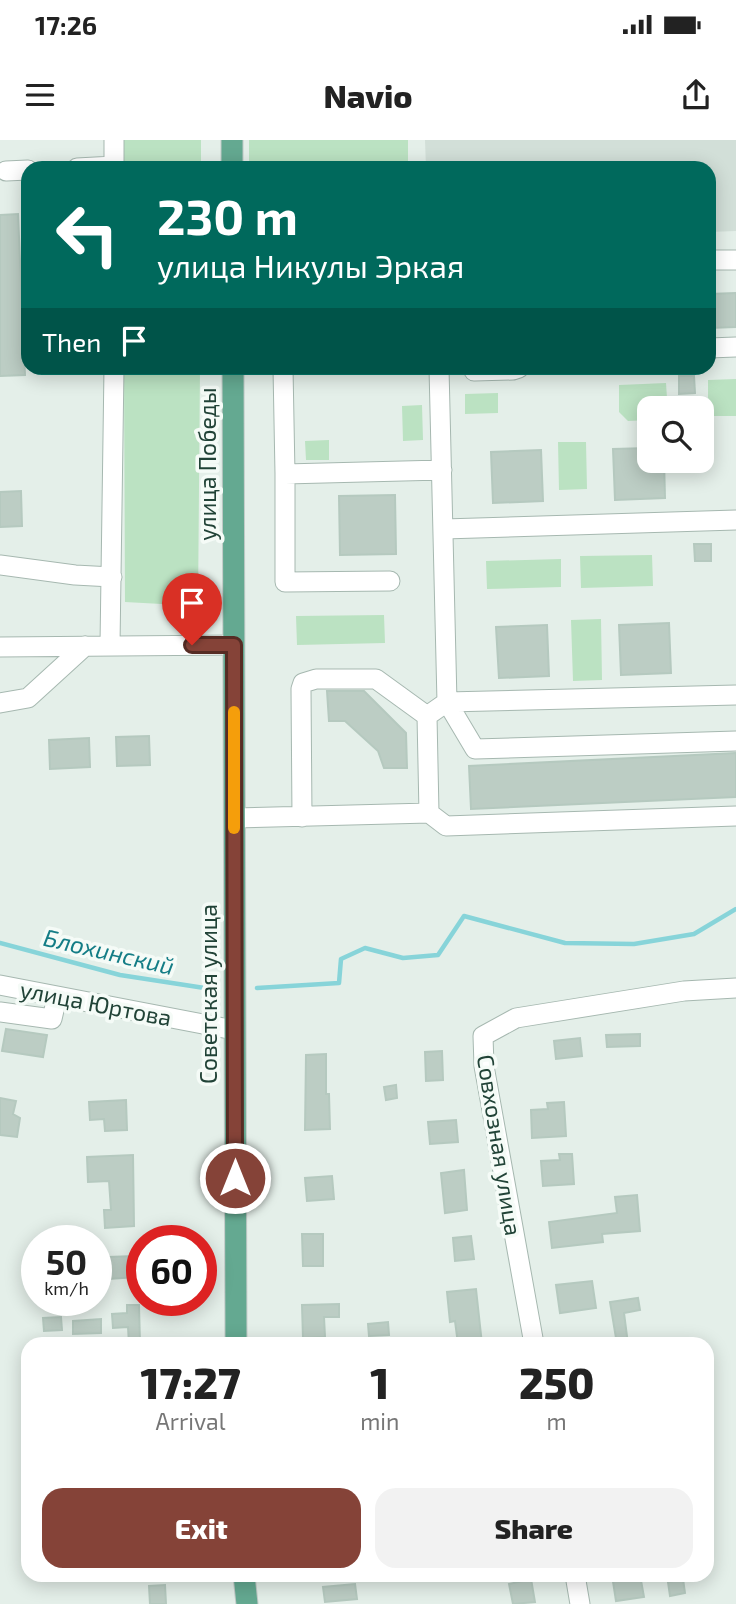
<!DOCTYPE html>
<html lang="en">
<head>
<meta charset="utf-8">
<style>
  body { margin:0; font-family:"Exo 2",sans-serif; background:#f2f2f2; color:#222; height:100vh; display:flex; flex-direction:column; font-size:26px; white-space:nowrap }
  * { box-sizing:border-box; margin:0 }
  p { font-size:23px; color:#767676 }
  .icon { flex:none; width:38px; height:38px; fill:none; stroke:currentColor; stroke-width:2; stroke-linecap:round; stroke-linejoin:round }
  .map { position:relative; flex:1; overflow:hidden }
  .side { position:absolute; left:21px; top:1197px; width:693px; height:245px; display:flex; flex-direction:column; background:#fff; border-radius:21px; box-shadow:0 4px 18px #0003 }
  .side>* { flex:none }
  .banner { position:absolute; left:21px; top:21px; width:695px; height:214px; border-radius:21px; box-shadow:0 4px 18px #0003; background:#00695c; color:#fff; overflow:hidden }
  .tools { position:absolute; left:637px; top:256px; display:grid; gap:14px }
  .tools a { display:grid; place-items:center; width:77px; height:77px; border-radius:14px; background:#fff; box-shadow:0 4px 18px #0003; font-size:35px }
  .speed { position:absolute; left:21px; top:1085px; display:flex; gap:14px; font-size:35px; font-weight:700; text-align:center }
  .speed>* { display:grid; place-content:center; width:91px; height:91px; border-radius:50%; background:#fff; box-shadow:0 4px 18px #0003; line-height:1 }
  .speed small { font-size:18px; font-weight:400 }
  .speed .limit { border:10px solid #d22; background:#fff; color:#111 }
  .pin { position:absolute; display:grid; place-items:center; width:60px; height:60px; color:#fff; margin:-72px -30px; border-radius:50% 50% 50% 0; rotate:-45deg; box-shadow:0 0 7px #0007 }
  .pin .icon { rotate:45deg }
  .me { position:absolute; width:77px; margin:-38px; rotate:0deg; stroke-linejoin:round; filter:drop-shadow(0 0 5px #0008) }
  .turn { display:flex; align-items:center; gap:24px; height:147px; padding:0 21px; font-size:32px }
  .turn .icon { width:91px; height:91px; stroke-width:2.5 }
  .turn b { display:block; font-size:49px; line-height:60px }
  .then { display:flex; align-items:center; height:66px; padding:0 21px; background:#0003; gap:14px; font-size:26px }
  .eta { display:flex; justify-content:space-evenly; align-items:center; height:119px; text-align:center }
  .eta b { font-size:42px; font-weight:800; line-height:49px }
  .button { display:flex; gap:14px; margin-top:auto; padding:14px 21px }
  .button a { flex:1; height:80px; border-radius:21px; background:#854338; color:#fff; font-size:28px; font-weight:800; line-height:80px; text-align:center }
  .button a+a { background:#f2f2f2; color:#222 }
  .status { display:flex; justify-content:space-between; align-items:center; height:49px; padding:0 35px; background:#fff; direction:ltr }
  .status svg { height:19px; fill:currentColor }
  header { display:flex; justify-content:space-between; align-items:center; height:91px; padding:0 21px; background:#fff; font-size:32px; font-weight:800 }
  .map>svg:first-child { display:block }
  .built { fill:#d2dfd8 }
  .green { fill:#bbe2c2 }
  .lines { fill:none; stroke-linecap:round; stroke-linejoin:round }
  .stream { stroke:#87d4d9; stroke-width:4.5 }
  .building { fill:#bccdc4; stroke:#b5c9bf; stroke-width:2 }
  .minor-casing { stroke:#a6b8b0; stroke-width:21 }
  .major-casing { stroke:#c1cac7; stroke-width:23 }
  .minor { stroke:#fff; stroke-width:19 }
  .major { stroke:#64a991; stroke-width:21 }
  .route-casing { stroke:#562c24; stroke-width:18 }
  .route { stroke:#854338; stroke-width:12 }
  .slow { stroke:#f59e0b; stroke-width:12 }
  .labels { text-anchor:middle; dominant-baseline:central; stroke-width:7; stroke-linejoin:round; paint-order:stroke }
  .street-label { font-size:23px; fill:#214337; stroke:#f5fbf7 }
  .water-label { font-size:24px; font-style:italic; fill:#147d86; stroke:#f5fbf7 }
</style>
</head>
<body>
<div class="status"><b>17:26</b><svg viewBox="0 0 49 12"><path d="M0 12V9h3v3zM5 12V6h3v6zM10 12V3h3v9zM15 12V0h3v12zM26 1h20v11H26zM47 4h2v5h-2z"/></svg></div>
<header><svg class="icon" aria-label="menu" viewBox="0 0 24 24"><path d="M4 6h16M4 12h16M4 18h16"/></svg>Navio<svg class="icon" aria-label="share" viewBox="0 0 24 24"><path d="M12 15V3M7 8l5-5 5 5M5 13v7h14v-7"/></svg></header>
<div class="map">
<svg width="736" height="1464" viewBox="0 0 736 1464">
  <rect width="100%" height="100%" fill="#e4efe9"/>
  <!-- built -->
  <path class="built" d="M 425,0 L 736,0 L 736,91 L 709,92 L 709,28 L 426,28 Z"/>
  <!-- green -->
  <path class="green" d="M 122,0 L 201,0 L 201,28 L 122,28 Z
    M 249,0 L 408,0 L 408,28 L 249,28 Z
    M 124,228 L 200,228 L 198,466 L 125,462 Z
    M 736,239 L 736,276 L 702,276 L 702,268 L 698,268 L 698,258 L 708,258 L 708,240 Z
    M 666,243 L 667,258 L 679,258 L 678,268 L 649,268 L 649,280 L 628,281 L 619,272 L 619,245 Z
    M 498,253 L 498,273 L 465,274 L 465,254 Z
    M 422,265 L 423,300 L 403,301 L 402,266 Z
    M 329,300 L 329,320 L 306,320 L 305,301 Z
    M 558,302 L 586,302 L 587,349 L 559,350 Z
    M 652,415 L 653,446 L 581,448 L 580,416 Z
    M 561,419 L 561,447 L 487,449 L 486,421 Z
    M 384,475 L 385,503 L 297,505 L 296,476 Z
    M 601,479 L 602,540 L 573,541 L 571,480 Z"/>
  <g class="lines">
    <!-- stream -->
    <path class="stream" d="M 0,803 L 120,835 L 211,849
      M 257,848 L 339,843 L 341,819 L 365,808 L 403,818 L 438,815 L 464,776 L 565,803 L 634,804 L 694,794 L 736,769"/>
  </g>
  <!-- building -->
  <path class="building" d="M 18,74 L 25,235 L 0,236 L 0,75 Z
    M 736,153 L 736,187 L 709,188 L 709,154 Z
    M 679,236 L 694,236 L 695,253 L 679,254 Z
    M 649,308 L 649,320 L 664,320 L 665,358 L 615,360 L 613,309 Z
    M 541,310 L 543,361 L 493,363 L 491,312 Z
    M 21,351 L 22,386 L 0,387 L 0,352 Z
    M 395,355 L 396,414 L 340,415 L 339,356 Z
    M 694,404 L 711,404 L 711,421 L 695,421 Z
    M 669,483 L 671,533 L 621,535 L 619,485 Z
    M 547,485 L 549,536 L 499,538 L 496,487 Z
    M 327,551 L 364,551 L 406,593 L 407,628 L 384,628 L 378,611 L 345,581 L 329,581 Z
    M 149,596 L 150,625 L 117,626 L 116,597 Z
    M 89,598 L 90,627 L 50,629 L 49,600 Z
    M 736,613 L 736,657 L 471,669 L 469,626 Z
    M 6,889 L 47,895 L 43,917 L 2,911 Z
    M 640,894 L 640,906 L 607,907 L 606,895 Z
    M 580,898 L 582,916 L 556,919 L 554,901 Z
    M 442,911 L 443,940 L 426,941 L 425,912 Z
    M 326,914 L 326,954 L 329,954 L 330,989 L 305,990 L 306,915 Z
    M 396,945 L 397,958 L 386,960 L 384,947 Z
    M 0,958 L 16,961 L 13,974 L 20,978 L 17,997 L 0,995 Z
    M 126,960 L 127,990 L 105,991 L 104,979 L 90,980 L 89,962 Z
    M 564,962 L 566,996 L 532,998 L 531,970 L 548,969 L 547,963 Z
    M 456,980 L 458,1002 L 430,1004 L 428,982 Z
    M 559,1014 L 572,1014 L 574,1044 L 543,1046 L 541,1021 L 560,1020 Z
    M 133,1015 L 134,1086 L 105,1088 L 104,1070 L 111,1070 L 109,1041 L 88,1042 L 87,1017 Z
    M 464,1030 L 467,1070 L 445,1073 L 441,1033 Z
    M 332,1036 L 334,1059 L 307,1061 L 305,1038 Z
    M 637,1055 L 640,1091 L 602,1094 L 603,1102 L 552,1108 L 549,1082 L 617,1073 L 615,1057 Z
    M 302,1094 L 323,1094 L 323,1126 L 303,1126 Z
    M 471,1096 L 474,1119 L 455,1121 L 453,1098 Z
    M 135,1116 L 136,1137 L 109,1139 L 108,1117 Z
    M 592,1141 L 596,1168 L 560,1173 L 556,1145 Z
    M 476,1149 L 482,1204 L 458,1204 L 455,1181 L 450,1182 L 447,1152 Z
    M 638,1158 L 640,1170 L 624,1173 L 628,1204 L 617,1204 L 610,1162 Z
    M 339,1164 L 339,1177 L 324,1177 L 325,1197 L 303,1198 L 302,1165 Z
    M 127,1165 L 139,1165 L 140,1204 L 129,1204 L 128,1187 L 113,1188 L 112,1174 L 127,1173 Z
    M 61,1177 L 62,1190 L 44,1191 L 43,1178 Z
    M 101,1179 L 101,1193 L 73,1194 L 73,1181 Z
    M 388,1182 L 389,1195 L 369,1196 L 368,1184 Z
    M 612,1435 L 640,1435 L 644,1457 L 616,1461 Z
    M 531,1439 L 535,1462 L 513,1464 L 509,1444 Z
    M 683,1439 L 685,1453 L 670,1456 L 668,1442 Z
    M 355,1444 L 357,1459 L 325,1462 L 323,1447 Z
    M 165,1445 L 166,1464 L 150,1464 L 149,1446 Z"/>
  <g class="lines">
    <defs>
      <path id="minor" d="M 114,0 L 114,28
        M 77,28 L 114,26
        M 6,31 L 28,30
        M 709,120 L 736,120
        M 709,208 L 736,207
        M 283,228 L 285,334
        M 439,228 L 447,562 L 736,555
        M 474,231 L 513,230 L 519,228
        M 444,389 L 736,380
        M 0,425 L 75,435 L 112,437
        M 390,441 L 285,442 L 285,334 L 442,330
        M 110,505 L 114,228
        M 0,507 L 234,505
        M 0,563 L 28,558 L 85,506
        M 429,673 L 446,686 L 736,676
        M 302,677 L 301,549 L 303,543 L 316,539 L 376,539 L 427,576
        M 234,678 L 429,673 L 427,576 L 447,562 L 475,609 L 736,601
        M 0,845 L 234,890
        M 0,872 L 52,879 L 57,857
        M 534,1204 L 484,926 L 483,896 L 516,878 L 684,851 L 736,848
        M 575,1435 L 580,1464"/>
      <path id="major" d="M 232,28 L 232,0
        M 233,228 L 236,1204
        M 244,1435 L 247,1464"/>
    </defs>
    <!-- minor casing -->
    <use href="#minor" class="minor-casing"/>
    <!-- major casing -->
    <use href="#major" class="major-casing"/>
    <!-- minor -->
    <use href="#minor" class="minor"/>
    <!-- major -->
    <use href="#major" class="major"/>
  </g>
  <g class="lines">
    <defs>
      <path id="route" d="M 192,505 L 234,505 L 235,1038"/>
    </defs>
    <!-- route casing -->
    <use href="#route" class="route-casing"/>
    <!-- route -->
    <use href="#route" class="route"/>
    <!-- slow -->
    <path class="slow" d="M 234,688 L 234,572"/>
  </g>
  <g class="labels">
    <!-- street labels -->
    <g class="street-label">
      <text transform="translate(207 324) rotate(-90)">улица Победы</text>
      <text transform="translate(208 854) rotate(-90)">Советская улица</text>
      <text transform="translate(96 863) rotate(11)">улица Юртова</text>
      <text transform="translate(500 1005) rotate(81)">Совхозная улица</text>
    </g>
    <!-- water labels -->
    <g class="water-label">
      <text transform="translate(109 811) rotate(13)">Блохинский</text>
    </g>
  </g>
</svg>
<div class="tools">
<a><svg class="icon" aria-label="search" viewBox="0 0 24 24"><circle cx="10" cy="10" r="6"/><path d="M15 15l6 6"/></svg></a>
</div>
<div class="speed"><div>50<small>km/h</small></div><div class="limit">60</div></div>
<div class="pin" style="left:192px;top:505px;background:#d93025"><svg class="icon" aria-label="arrive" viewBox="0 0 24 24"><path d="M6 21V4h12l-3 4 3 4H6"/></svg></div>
<svg class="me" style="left:235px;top:1038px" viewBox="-20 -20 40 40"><circle r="17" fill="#854338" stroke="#fff" stroke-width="3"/><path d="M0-11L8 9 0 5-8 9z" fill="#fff"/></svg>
<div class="banner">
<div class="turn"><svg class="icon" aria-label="left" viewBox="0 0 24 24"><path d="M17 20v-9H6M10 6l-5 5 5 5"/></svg><div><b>230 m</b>улица Никулы Эркая</div></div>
<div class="then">Then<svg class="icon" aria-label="arrive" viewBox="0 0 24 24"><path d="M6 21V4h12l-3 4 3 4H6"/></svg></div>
</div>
<section class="side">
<div class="eta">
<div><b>17:27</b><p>Arrival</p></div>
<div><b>1</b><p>min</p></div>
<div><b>250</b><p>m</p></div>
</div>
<div class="button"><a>Exit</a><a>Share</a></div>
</section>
</div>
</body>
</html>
